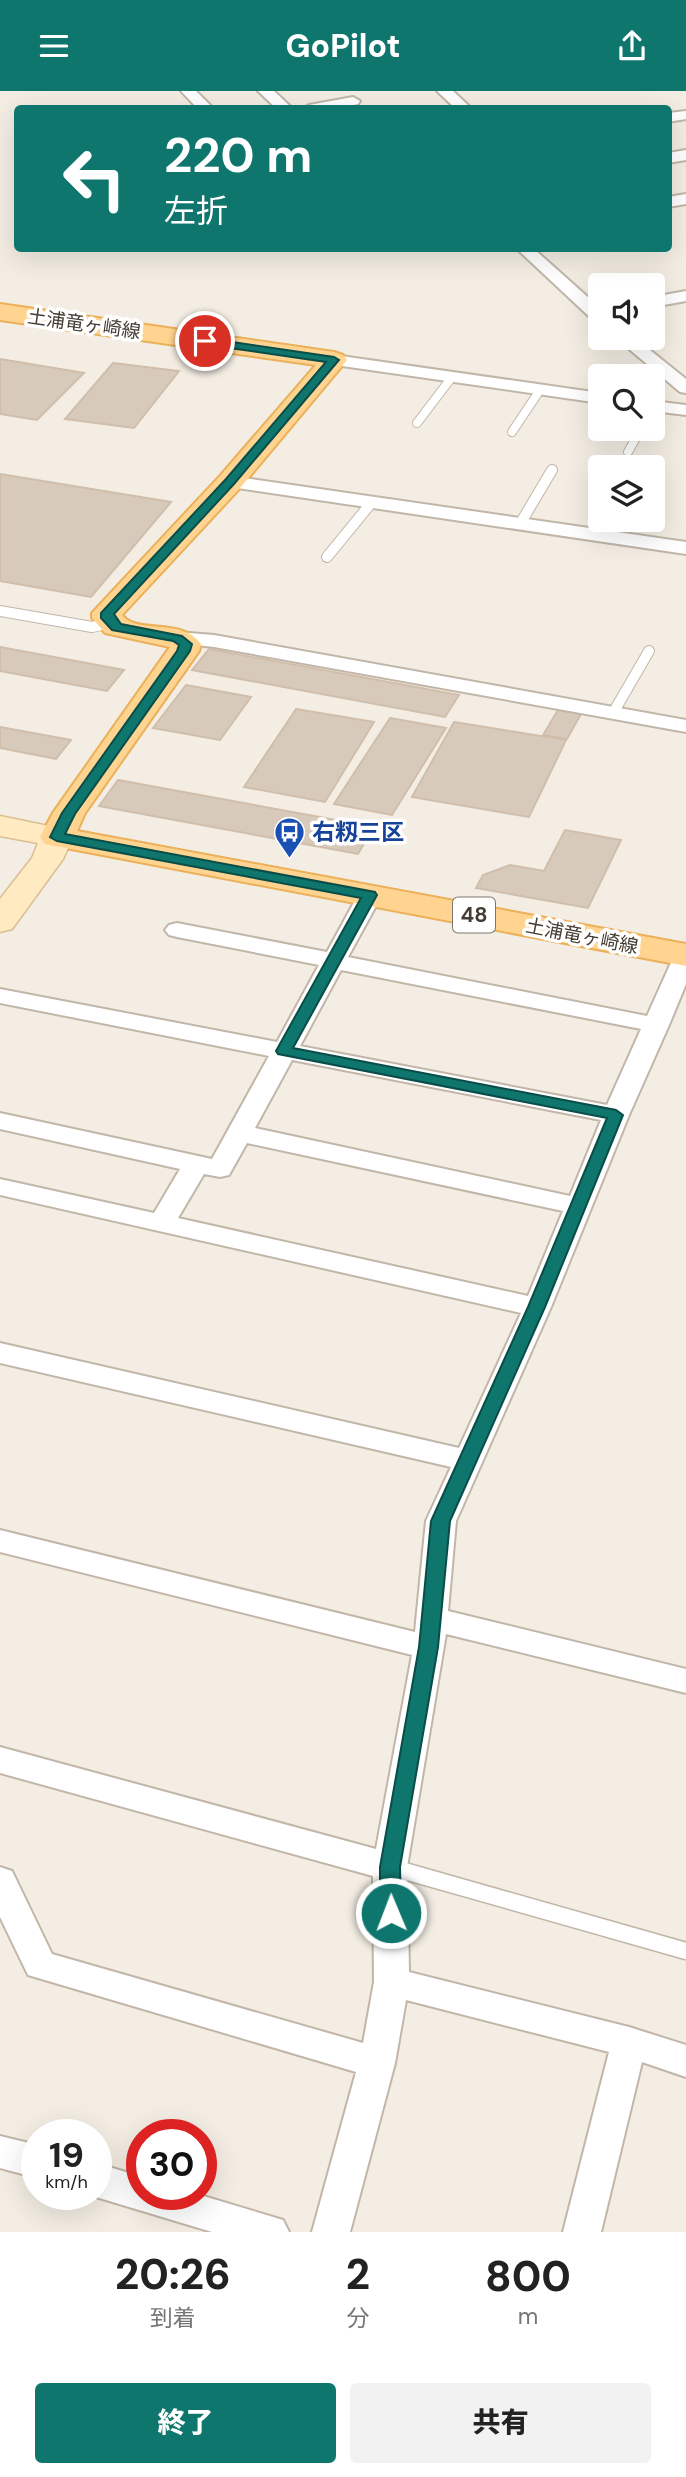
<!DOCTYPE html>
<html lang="ja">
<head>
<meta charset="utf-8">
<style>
  body { margin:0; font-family:"DM Sans","Noto Sans JP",sans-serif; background:#f2f2f2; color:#222; height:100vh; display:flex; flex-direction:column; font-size:26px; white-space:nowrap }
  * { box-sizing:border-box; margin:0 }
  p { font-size:23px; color:#767676 }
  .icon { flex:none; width:38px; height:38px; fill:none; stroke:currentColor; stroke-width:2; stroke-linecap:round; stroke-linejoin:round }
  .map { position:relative; height:2141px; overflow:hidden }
  .sheet { display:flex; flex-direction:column; background:#fff; flex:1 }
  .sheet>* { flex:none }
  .hud { position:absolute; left:14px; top:14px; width:658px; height:147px; border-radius:7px; box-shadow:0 7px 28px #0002; background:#0f766e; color:#fff; overflow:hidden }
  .controls { position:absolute; left:588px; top:182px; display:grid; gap:14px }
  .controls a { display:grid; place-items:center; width:77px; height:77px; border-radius:7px; background:#fff; box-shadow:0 7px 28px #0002; font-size:35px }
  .speed { position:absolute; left:21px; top:2028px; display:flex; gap:14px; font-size:35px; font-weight:700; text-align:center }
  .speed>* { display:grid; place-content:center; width:91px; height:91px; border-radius:50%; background:#fff; box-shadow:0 7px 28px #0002; line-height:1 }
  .speed small { font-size:18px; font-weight:400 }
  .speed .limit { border:10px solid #d22; background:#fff; color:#111 }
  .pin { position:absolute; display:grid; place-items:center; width:60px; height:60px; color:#fff; margin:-30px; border:4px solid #fff; border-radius:50%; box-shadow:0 2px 7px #0007 }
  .me { position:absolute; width:77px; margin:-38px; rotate:359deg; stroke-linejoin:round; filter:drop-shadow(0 0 5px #0008) }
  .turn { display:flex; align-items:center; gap:24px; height:147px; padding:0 35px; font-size:32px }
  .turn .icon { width:91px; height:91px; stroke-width:2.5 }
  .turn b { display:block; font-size:49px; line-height:60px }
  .eta { display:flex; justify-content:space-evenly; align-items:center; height:119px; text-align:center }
  .eta b { font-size:42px; font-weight:800; line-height:49px }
  .action { display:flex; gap:14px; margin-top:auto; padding:14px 35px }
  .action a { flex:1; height:80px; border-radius:7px; background:#0f766e; color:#fff; font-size:28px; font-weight:800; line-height:80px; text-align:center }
  .action a+a { background:#f2f2f2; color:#222 }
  header { display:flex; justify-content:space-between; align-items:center; height:91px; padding:0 35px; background:#0f766e; color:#fff; font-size:32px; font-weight:800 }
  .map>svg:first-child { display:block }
  .building { fill:#d8cabb; stroke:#d0beab; stroke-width:2 }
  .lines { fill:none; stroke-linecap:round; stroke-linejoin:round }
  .lane-far2-casing { stroke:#c2b6a9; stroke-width:10 }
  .lane-far1-casing { stroke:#c2b6a9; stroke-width:12 }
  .lane-casing { stroke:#c2b6a9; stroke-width:19 }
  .street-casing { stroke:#c2b6a9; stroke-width:4 }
  .secondary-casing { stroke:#dabf92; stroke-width:3 }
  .primary-casing { stroke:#ebb059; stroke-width:4 }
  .lane-far2 { stroke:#fff; stroke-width:8 }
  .lane-far1 { stroke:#fff; stroke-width:10 }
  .lane { stroke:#fff; stroke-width:16 }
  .street { fill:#fff; fill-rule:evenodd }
  .secondary { fill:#ffeac1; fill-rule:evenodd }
  .primary { fill:#ffd490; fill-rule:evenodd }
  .route { fill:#0f766e; stroke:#0a4d48; stroke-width:2 }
  .labels { text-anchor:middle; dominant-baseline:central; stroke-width:7; stroke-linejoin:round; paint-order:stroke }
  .far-street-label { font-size:19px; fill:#453c33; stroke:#fff }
  .shield { fill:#fff; stroke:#7d7670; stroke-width:2 }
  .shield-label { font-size:21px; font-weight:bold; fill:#453c33 }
  .transit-label { font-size:23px; font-weight:bold; fill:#164399; stroke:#fff; text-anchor:start }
</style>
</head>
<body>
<header><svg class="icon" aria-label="menu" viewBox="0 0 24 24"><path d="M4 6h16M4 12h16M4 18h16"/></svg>GoPilot<svg class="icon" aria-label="share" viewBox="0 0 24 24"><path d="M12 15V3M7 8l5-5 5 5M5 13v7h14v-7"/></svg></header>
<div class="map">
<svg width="686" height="2141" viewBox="0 0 686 2141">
  <rect width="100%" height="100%" fill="#f3ede3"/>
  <!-- building -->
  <path class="building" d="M 0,268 L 84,282 L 37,329 L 0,323 Z
    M 113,272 L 179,280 L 134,337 L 65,328 Z
    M 0,383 L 171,411 L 91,506 L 0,490 Z
    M 0,556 L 124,579 L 107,600 L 0,580 Z
    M 209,558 L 459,604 L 445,626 L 192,579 Z
    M 186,594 L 251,606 L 220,649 L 153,637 Z
    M 296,618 L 374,631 L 325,711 L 244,696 Z
    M 558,619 L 581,623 L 567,648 L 543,644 Z
    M 390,627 L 446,637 L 392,724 L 334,713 Z
    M 454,631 L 566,649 L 529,726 L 412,706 Z
    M 0,636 L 71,649 L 56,668 L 0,657 Z
    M 118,689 L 374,736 L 358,763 L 99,715 Z
    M 565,739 L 621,749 L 588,817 L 476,797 L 483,784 L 510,774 L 544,780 Z"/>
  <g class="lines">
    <defs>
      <path id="lane-far2" d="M 417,332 L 452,286
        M 512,341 L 540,299
        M 628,361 L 641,338"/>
      <path id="lane-far1" d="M 520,433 L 552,379
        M 327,466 L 372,411
        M 0,520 L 92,536 L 111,532
        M 613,622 L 649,560"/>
      <path id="lane" d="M 394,1777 L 686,1860"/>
      <path id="street" d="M 181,0 L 196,0 L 214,18 L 198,18 Z
        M 258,0 L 274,0 L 293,18 L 277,18 Z
        M 437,0 L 453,0 L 472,18 L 456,18 Z
        M 353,6 L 360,10 L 358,13 L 336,18 L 302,18 L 309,14 Z
        M 686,20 L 686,28 L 668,31 L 668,22 Z
        M 686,59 L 686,69 L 668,72 L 668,62 Z
        M 686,103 L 686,113 L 668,116 L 668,106 Z
        M 517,158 L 534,158 L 600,217 L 600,231 L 594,230 Z
        M 686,200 L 686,210 L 653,216 L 653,206 Z
        M 616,247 L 635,247 L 686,288 L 686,302 L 680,301 Z
        M 334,264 L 600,302 L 600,312 L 328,273 L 325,269 Z
        M 653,310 L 686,314 L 686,324 L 653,320 Z
        M 230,385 L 686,451 L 686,463 L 223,395 L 221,391 Z
        M 177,541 L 214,544 L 686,629 L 686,641 L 214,556 L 170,551 L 167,547 L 170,543 Z
        M 370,797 L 378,799 L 382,804 L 348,866 L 647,925 L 674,865 L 678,860 L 686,858 L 686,893 L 669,934 L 629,1024 L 551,1216 L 456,1430 L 448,1520 L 686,1578 L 686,1602 L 446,1543 L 407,1776 L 409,1881 L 629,1936 L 686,1954 L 686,1986 L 642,1971 L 601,2141 L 563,2141 L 609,1961 L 406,1909 L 395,1972 L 350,2141 L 312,2141 L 356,1981 L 28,1884 L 0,1826 L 0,1776 L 12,1780 L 52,1863 L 363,1952 L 374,1891 L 373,1785 L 0,1682 L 0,1656 L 376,1758 L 412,1564 L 0,1461 L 0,1439 L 415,1541 L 426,1430 L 451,1376 L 0,1272 L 0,1252 L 459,1357 L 521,1222 L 0,1104 L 0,1088 L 154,1122 L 180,1078 L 0,1038 L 0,1022 L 212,1068 L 269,965 L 0,912 L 0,898 L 277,951 L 319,874 L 177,846 L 169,844 L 165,839 L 169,834 L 177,832 L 327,861 L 358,804 L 362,799 ZM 341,879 L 641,938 L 607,1014 L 300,955 ZM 292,969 L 601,1029 L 570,1105 L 255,1037 ZM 247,1052 L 563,1120 L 528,1205 L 178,1127 L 204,1083 L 220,1086 L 229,1084 Z
        M 0,2045 L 37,2054 L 37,2087 L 0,2077 Z
        M 96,2072 L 142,2086 L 142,2104 L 200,2104 L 283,2129 L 289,2141 L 212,2141 L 96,2106 L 90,2104 L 96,2104 Z"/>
      <path id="secondary" d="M 0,725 L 68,739 L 73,746 L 63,768 L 12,838 L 0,841 L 0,808 L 32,767 L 38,752 L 0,745 Z"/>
      <path id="primary" d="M 0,213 L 334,261 L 343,264 L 347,269 L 240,397 L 122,524 C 137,544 182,526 201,553 L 199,560 L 85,722 L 77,740 L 686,853 L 686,875 L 45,753 L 40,746 L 53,722 L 170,556 L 105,542 L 92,527 L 92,522 L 220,385 L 316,274 L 0,229 Z"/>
    </defs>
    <!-- lane-far2 casing -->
    <use href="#lane-far2" class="lane-far2-casing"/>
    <!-- lane-far1 casing -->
    <use href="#lane-far1" class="lane-far1-casing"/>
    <!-- lane casing -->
    <use href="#lane" class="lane-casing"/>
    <!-- street casing -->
    <use href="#street" class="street-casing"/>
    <!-- secondary casing -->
    <use href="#secondary" class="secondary-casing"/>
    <!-- primary casing -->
    <use href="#primary" class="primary-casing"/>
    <!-- lane-far2 -->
    <use href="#lane-far2" class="lane-far2"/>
    <!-- lane-far1 -->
    <use href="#lane-far1" class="lane-far1"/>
    <!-- lane -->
    <use href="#lane" class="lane"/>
    <!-- street -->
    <use href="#street" class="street"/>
    <!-- secondary -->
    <use href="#secondary" class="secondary"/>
    <!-- primary -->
    <use href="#primary" class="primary"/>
  </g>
  <!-- route -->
  <path class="route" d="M 205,247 L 334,266 L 339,269 L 234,393 L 114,523 L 121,533 L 182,545 L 192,553 L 190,560 L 75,723 L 65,743 L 375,801 L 377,804 L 293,957 L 616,1019 L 623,1024 L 545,1216 L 450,1430 L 438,1556 L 400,1776 L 401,1822 L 398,1828 L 391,1830 L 383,1828 L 380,1822 L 380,1776 L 419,1556 L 431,1430 L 528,1216 L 607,1027 L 278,963 L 276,960 L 361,807 L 57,750 L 50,746 L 62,722 L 177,560 L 179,554 L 173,550 L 112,539 L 101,527 L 101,522 L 226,388 L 326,271 L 202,253 L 200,250 Z"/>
  <!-- icons -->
  <defs>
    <symbol id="bus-pin" viewBox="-11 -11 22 30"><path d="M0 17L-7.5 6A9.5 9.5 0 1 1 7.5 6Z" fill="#1a4fb4" stroke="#fff"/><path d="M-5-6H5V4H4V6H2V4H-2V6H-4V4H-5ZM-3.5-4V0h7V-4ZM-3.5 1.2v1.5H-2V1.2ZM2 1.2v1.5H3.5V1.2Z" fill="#fff"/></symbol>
  </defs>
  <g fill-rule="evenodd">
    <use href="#bus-pin" x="272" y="724" width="35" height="47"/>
  </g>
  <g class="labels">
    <!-- far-street labels -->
    <g class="far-street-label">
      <text transform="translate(84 233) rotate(8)">土浦竜ヶ崎線</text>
      <text transform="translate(582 845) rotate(11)">土浦竜ヶ崎線</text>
    </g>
    <!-- shield labels -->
    <rect class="shield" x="453" y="806.5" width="42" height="35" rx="5"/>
    <g class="shield-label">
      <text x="474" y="824">48</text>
    </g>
    <!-- transit labels -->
    <g class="transit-label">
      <text x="312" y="741">右籾三区</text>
    </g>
  </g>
</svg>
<div class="controls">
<a><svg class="icon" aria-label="sound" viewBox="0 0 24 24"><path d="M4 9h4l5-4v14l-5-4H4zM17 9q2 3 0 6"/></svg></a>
<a><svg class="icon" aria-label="search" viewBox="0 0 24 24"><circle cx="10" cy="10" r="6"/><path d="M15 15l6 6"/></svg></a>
<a><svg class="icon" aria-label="layers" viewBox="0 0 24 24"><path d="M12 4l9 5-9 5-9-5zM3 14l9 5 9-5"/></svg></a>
</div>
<div class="speed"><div>19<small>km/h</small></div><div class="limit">30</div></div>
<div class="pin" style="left:205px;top:250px;background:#d93025"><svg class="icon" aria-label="arrive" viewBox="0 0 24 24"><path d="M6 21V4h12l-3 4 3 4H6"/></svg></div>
<svg class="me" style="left:391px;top:1822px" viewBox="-20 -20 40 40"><circle r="17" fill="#0f766e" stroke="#fff" stroke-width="3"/><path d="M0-11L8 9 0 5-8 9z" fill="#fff"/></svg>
<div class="hud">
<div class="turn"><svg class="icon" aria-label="left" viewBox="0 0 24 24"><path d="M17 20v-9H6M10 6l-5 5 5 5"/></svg><div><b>220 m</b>左折</div></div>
</div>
</div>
<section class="sheet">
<div class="eta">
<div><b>20:26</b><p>到着</p></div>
<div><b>2</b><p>分</p></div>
<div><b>800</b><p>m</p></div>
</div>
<div class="action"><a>終了</a><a>共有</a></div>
</section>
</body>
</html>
